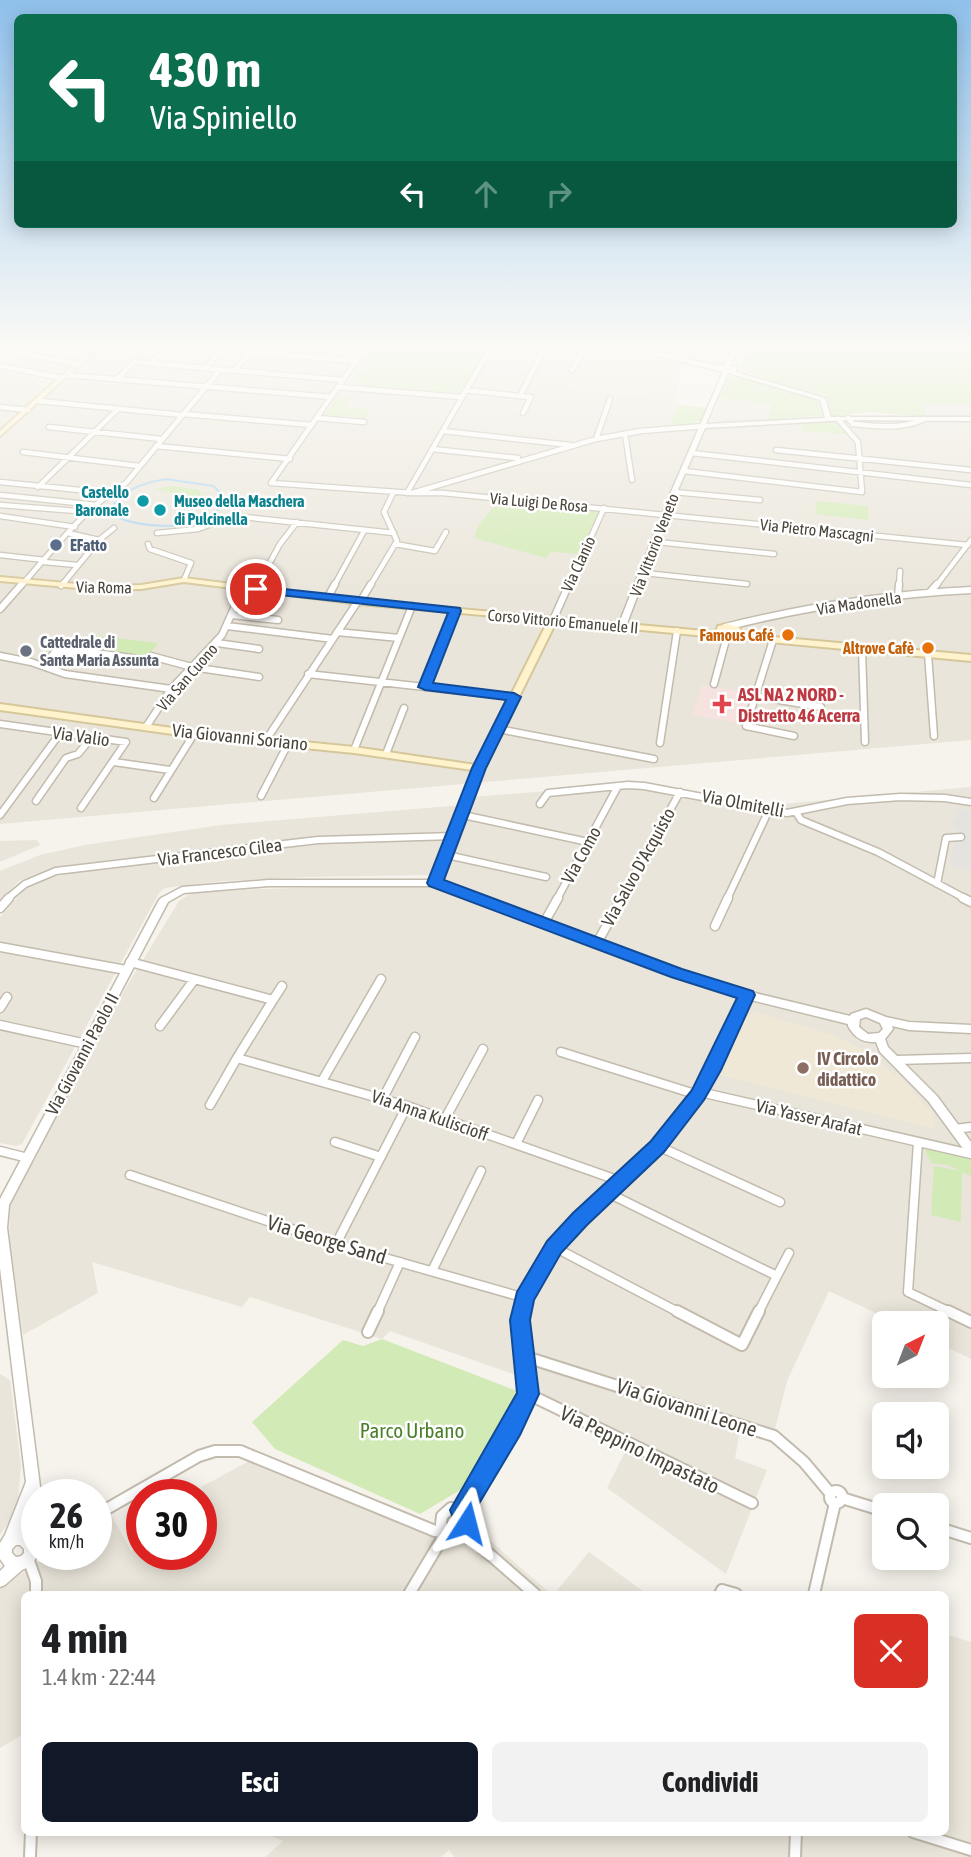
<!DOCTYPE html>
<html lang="it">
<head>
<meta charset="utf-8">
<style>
  body { margin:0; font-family:"Asap Condensed",sans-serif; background:#f2f2f2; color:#202124; height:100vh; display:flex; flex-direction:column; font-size:26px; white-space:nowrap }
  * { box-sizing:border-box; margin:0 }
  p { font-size:23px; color:#757577 }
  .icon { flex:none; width:38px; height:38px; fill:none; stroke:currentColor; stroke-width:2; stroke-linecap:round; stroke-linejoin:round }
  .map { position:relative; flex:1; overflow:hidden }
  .sheet { position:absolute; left:21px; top:1591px; width:928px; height:245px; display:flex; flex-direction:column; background:#fff; border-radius:10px; box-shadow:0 4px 18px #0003 }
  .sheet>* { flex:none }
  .top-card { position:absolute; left:14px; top:14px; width:943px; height:214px; border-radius:10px; box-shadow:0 4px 18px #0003; background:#0b6e4f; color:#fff; overflow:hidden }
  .needle { width:46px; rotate:42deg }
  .buttons { position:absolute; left:872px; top:1311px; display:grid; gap:14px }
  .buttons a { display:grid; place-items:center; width:77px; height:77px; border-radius:10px; background:#fff; box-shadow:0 4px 18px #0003; font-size:35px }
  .speed { position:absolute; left:21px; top:1479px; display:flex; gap:14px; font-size:35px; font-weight:700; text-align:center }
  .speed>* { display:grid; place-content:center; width:91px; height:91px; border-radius:50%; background:#fff; box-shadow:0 4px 18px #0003; line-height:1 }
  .speed small { font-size:18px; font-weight:400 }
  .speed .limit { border:10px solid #d22; background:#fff; color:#111 }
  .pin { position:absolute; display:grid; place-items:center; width:60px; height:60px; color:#fff; margin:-30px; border:4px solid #fff; border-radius:50%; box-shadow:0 2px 7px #0007 }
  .me { position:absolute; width:77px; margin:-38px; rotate:9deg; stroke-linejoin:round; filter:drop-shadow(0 0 5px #0008) }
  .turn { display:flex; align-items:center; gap:24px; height:147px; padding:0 21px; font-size:32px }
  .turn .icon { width:91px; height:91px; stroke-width:2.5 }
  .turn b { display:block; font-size:49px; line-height:60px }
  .lanes { display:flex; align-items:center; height:66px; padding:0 21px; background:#0003; justify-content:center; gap:35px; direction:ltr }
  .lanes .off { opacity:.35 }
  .round { display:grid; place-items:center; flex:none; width:74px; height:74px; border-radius:10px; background:#f2f2f2 }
  .head { display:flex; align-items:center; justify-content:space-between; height:119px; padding:0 21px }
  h1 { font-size:42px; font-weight:700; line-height:52px }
  .button { display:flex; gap:14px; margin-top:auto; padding:14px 21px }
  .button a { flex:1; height:80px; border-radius:10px; background:#111827; color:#fff; font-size:28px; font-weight:700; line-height:80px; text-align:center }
  .button a+a { background:#f2f2f2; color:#202124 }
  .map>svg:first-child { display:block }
  .residential { fill:#eae5da }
  .education { fill:#efe8d6 }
  .medical { fill:#f6e3e0 }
  .green { fill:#d2eab5 }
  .parking { fill:#e5e3e0 }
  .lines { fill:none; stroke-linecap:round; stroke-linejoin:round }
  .stream { stroke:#a9d4f2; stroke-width:2 }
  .minor-far3-casing { stroke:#c2bbae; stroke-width:7 }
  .minor-far2-casing { stroke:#c2bbae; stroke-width:9 }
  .minor-far1-casing { stroke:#c2bbae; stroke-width:11 }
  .minor-casing { stroke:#c2bbae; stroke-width:14 }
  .tertiary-casing { stroke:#c2bbae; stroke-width:3 }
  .secondary-casing { stroke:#d6c79b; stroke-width:4 }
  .minor-far3 { stroke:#fff; stroke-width:4.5 }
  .minor-far2 { stroke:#fff; stroke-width:6 }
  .minor-far1 { stroke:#fff; stroke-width:8 }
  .minor { stroke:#fff; stroke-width:10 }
  .tertiary { fill:#fff; fill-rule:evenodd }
  .secondary { fill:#fff3cd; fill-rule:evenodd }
  .route { fill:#1a73e8; stroke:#114b97; stroke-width:2 }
  .culture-dot { fill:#0f9aa8; stroke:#fff; stroke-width:2.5 }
  .service-dot { fill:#5c6f8a; stroke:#fff; stroke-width:2.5 }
  .food-dot { fill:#e8710a; stroke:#fff; stroke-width:2.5 }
  .worship-dot { fill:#6b7280; stroke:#fff; stroke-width:2.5 }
  .health-dot { fill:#e0444e; stroke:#fff; stroke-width:2.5 }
  .education-dot { fill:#8d6e63; stroke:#fff; stroke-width:2.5 }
  .labels { text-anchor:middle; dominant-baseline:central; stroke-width:5; stroke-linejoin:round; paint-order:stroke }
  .far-culture-label { font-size:16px; font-weight:bold; fill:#0d838f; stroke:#fff; text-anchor:end }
  .far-street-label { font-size:16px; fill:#4b4439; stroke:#fff }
  .far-service-label { font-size:16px; font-weight:bold; fill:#4e5e75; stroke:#fff; text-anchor:start }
  .far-food-label { font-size:16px; font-weight:bold; fill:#c56008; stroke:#fff; text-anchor:end }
  .far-worship-label { font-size:16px; font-weight:bold; fill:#5b616d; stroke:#fff; text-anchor:start }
  .health-label { font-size:18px; font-weight:bold; fill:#be3a42; stroke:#fff; text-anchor:start }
  .street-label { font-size:18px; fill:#4b4439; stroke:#fff }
  .education-label { font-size:18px; font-weight:bold; fill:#785e54; stroke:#fff; text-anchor:start }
  .near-street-label { font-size:21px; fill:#4b4439; stroke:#fff }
  .near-park-label { font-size:21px; fill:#4a7f2a; stroke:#fff }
</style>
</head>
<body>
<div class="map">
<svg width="971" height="1857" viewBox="0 0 971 1857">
  <rect width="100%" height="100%" fill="#f6f3ec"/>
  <!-- residential -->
  <path class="residential" d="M 0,347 L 730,347 L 724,362 L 719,364 L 682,360 L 675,401 L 680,402 L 669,426 L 713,423 L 711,421 L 720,398 L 773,404 L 768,420 L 839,417 L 971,418 L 971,740 L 0,824 Z
    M 632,784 L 699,792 L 760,806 L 971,787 L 971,1359 L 936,1342 L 936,1323 L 897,1323 L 829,1291 L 787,1381 L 775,1429 L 742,1419 L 735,1458 L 767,1470 L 726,1574 L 607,1488 L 627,1448 L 534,1402 L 520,1392 L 516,1375 L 390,1331 L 382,1339 L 250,1297 L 242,1307 L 92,1262 L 98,1293 L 23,1335 L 9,1243 L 10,1208 L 15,1189 L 125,989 L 179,901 L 195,891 L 432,884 L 439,889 L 473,797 Z
    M 463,805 L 452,832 L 311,838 L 87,864 L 37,874 L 19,881 L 0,901 L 0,871 L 40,855 L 85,845 L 221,825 Z
    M 450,838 L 438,871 L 429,875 L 307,877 L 223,881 L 165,888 L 159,893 L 22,1144 L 16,1146 L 0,1143 L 0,917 L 28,885 L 36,881 L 74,872 L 236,852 L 313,844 Z
    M 37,840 L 40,845 L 0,862 L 0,841 Z
    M 0,1374 L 10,1380 L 21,1465 L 17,1509 L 0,1535 Z
    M 253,1459 L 447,1543 L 462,1537 L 475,1549 L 487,1538 L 551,1594 L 24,1594 L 24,1734 L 0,1748 L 0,1586 L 41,1561 L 41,1554 L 96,1554 L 96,1522 L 111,1514 L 131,1551 L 142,1544 L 142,1554 L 201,1554 L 201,1504 L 206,1501 L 201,1487 Z
    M 589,1552 L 647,1594 L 554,1594 Z
    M 945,1634 L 971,1642 L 971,1857 L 454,1857 L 449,1850 L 441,1857 L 265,1857 L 283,1841 L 261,1832 L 945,1832 Z"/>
  <!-- education -->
  <path class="education" d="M 591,347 L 621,348 L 680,362 L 675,401 L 567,388 Z
    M 755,1012 L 833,1035 L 872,1054 L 892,1074 L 898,1075 L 934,1115 L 934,1129 L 717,1074 L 744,1018 Z"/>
  <!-- medical -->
  <path class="medical" d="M 702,685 L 752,693 L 744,724 L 692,715 Z"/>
  <!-- green -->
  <path class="green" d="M 372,347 L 487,347 L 460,395 L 352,388 L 361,379 L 354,375 L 368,362 L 365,361 Z
    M 748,347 L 967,347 L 971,354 L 971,404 L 922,404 L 928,417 L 870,412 L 833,416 L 826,395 L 794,389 L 739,369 Z
    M 737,376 L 817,399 L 822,416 L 767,420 L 773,404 L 720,398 L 727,378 Z
    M 338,397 L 349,398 L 345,407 L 370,409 L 364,420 L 359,420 L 360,417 L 324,416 Z
    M 679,405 L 706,408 L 702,420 L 692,424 L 669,426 Z
    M 832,421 L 841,424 L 852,435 L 802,431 L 802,422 Z
    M 173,486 L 199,490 L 206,500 L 202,508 L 196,508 L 199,502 L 196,499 L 154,489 Z
    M 499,500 L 599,510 L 579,554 L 551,552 L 546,558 L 474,538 L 478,526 Z
    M 817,501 L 868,506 L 868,520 L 815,514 Z
    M 91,635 L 158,643 L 148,657 L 80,649 Z
    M 923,1146 L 971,1156 L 971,1176 L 962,1172 L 961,1222 L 931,1215 L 934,1166 L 961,1171 L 948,1165 L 931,1163 Z
    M 382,1339 L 520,1392 L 465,1487 L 420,1514 L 275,1449 L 252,1422 L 343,1340 L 363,1346 Z"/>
  <!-- parking -->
  <path class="parking" d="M 343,389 L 383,393 L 370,409 L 344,407 L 349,398 L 338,397 Z
    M 921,404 L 971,404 L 971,418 L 928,417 Z
    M 962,809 L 971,810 L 971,871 L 954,867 L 950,862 L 958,830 L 952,828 L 953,819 L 960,816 L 955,811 Z"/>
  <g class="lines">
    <!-- stream -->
    <path class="stream" d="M 166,479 L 213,486 L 225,497 C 221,506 217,513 209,519 C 191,530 122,528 109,511 C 122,490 142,483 166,479 Z"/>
    <defs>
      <path id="minor-far3" d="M 189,347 L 356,361
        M 0,349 L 79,364
        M 668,358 L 678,347
        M 151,364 L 167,347
        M 0,366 L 62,378
        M 205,368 L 222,350
        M 572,370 L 586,347
        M 234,371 L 250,352
        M 66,375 L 331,397
        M 117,379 L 134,362 L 343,380
        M 338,387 L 460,397
        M 465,390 L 520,396
        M 39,401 L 182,415
        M 0,407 L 28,410
        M 523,413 L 531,397 L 520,396 L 545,347
        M 183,414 L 312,425
        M 317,418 L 364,422
        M 848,418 L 853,424 C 877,426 902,430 924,419
        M 49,427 L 161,439
        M 443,431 L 570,445
        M 625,434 L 632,480
        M 596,439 L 610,399
        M 156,446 L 290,459
        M 432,449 L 518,458
        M 776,450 L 971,470
        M 23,452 L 139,466
        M 692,453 L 971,485
        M 684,471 L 862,492 L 858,442 L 838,419
        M 0,482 L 109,493
        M 271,483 L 412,493 L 596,439 L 641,431 L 704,426
        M 271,483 L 366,347
        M 38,487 L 118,409
        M 674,492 L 760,500
        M 407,493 L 491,347
        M 412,493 L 443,493 L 968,545
        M 0,495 L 97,505
        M 0,505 L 90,512
        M 0,516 L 75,527
        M 68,533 L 99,540
        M 157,533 L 198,529 L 234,516 L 394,533
        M 657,542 L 774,554
        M 148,544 L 150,549 L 191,563 L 184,580
        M 395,544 L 435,551 L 446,532
        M 0,555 L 45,560
        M 44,562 L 77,565
        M 645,573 L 747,584
        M 21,586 C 53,550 84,508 126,483 L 220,370
        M 61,586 L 99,540 L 114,528
        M 257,586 L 280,544 L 297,522
        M 334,586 L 364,531
        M 370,586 L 397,541 L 384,512 L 393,493
        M 569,586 L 604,508
        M 899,586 L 900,571
        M 936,586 L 971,540"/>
      <path id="minor-far2" d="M 255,589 L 258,584
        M 930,592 L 937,584
        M 328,597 L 335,584
        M 898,597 L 899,584
        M 360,602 L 371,584
        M 0,609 L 22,584
        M 232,615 L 278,620
        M 553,620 L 569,584
        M 227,626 L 333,639
        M 725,627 C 805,607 889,594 971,590
        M 337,632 L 399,638
        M 773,640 L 746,726 L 794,736
        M 217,643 L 259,649
        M 862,649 L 865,742
        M 928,654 L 934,736
        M 0,656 L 31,662 L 65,674 L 171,689
        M 43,666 L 55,652 L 96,653 L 146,660 L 151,656 L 192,667 L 259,677
        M 308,674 L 514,697
        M 714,684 L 727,636
        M 425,687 L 455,611
        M 755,696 L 821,707
        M 0,724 L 126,742 L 81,808
        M 146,727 L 171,689 L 222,635 L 243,588
        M 498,729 L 654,759
        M 266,740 L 358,601
        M 660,743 L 677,631
        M 354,750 L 412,606
        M 386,754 L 404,708
        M 114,762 L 170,770
        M 261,796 L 289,742
        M 154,798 L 194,734
        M 36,801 L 66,758 L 78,754 L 92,737
        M 540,804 L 548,793 L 628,785 L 644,786 L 787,813 L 847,801 L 900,797 L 945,798 L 971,802
        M 796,812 L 801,820 L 878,852 L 966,899
        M 0,815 L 61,732
        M 463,815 L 588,842
        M 447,855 L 546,877
        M 937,884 L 946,838 L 961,837
        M 7,899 L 25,884 L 56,871 L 318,840 L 454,836
        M 557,899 L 618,786
        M 621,899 L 680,792
        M 727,899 L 769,810"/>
      <path id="minor-far1" d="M 963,898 L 971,902
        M 0,908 L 9,898
        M 544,923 L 558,898
        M 715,926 L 728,898
        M 597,943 L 622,898
        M 0,947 L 126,970
        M 130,962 L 273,1000 L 237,1058 L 407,1106 L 620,1181
        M 273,1000 L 282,986
        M 0,1008 L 7,997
        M 0,1025 L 87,1044
        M 160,1026 L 194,980
        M 561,1052 L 698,1095
        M 896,1060 L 971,1058
        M 322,1081 L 381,979
        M 700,1092 L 971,1154
        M 383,1098 L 415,1037
        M 210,1105 L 237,1058
        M 445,1119 L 483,1049
        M 955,1129 L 971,1127
        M 335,1142 L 381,1157
        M 918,1142 L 908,1292 L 952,1313
        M 516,1144 L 538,1100
        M 658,1146 L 780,1202
        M 0,1151 L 28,1158
        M 130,1175 L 336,1244 L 525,1298
        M 608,1193 L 777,1276 L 758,1313
        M 336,1244 L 407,1106
        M 554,1247 L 680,1313
        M 432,1271 L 481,1171
        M 777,1276 L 789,1253
        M 377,1313 L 400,1262
        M 522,1313 C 539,1239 610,1198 658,1146 C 699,1102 722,1049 747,995"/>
      <path id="minor" d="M 677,1311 L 742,1345 L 759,1311
        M 948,1311 L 971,1322
        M 368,1332 L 378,1311
        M 523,1356 L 774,1436 L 804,1462 L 830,1493
        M 528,1394 L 752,1503
        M830 1497a6 6 0 1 1 12 0a6 6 0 1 1-12 0Z
        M 842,1498 L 884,1511
        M 462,1510 L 512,1427 L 528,1394 L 520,1320 L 522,1311
        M 96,1515 L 199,1456 L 215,1451 L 240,1451 L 435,1531 L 455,1534 L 463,1531 L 467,1519 L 460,1509 L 451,1508 L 442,1516 L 441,1525 L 446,1532
        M 936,1527 L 971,1538
        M 463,1531 L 535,1594
        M 28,1558 L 36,1581 L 36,1594
        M 409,1594 L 446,1532
        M 720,1594 L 722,1590 L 736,1594
        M 814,1594 L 835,1503
        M 913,1832 L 971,1850
        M 30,1857 L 31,1832
        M 795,1857 L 796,1832"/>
      <path id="tertiary" d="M 620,347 L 632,347 L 719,366 L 725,365 L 732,347 L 738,347 L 730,366 L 736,367 L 736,372 L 825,398 L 831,417 L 971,417 L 971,421 L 848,420 L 705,428 L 677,492 L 626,626 L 622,628 L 618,626 L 671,492 L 723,372 ZM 728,373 L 820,400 L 825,418 L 706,424 Z
        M 479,765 L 483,768 L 440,882 L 680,970 L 747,991 L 850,1016 L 851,1014 L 866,1009 L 886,1017 L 909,1022 L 971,1025 L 971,1033 L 909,1030 L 892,1026 L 893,1029 L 885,1039 L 888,1047 L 937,1096 L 971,1142 L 971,1156 L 967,1154 L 929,1102 L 880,1052 L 876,1042 C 862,1043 854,1037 848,1026 L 848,1024 L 747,999 L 672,976 L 434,886 L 268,886 L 184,893 L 168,902 L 9,1205 L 7,1228 L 41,1494 L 37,1494 L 36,1542 L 37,1556 L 31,1566 L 22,1570 L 5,1585 L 0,1587 L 0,1571 L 5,1566 L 0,1559 L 0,1543 L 5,1535 L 26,1482 L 0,1268 L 0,1199 L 159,900 L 161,898 L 182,887 L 268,880 L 432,880 L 475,768 ZM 866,1017 L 880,1023 L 883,1029 L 879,1033 L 868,1034 L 859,1027 L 860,1019 ZM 16,1545 L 20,1545 L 24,1549 L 24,1553 L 21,1556 L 16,1557 L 12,1553 L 12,1549 Z"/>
      <path id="secondary" d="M 93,347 L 100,347 L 0,436 L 0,431 Z
        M 0,577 L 100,586 L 141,585 L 184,578 L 360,600 L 716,632 L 718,626 L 728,624 L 740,628 L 741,634 L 971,655 L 971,661 L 556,622 L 484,768 L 479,771 L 354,753 L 194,737 L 0,710 L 0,704 L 194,731 L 354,747 L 476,765 L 548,621 L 360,604 L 184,582 L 141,589 L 100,590 L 0,581 ZM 725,629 L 727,629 L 733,632 L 724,632 Z"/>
    </defs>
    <!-- minor-far3 casing -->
    <use href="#minor-far3" class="minor-far3-casing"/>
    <!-- minor-far2 casing -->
    <use href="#minor-far2" class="minor-far2-casing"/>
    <!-- minor-far1 casing -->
    <use href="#minor-far1" class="minor-far1-casing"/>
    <!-- minor casing -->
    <use href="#minor" class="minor-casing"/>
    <!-- tertiary casing -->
    <use href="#tertiary" class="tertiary-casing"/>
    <!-- secondary casing -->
    <use href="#secondary" class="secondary-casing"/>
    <!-- minor-far3 -->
    <use href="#minor-far3" class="minor-far3"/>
    <!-- minor-far2 -->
    <use href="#minor-far2" class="minor-far2"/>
    <!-- minor-far1 -->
    <use href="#minor-far1" class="minor-far1"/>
    <!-- minor -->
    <use href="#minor" class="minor"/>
    <!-- tertiary -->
    <use href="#tertiary" class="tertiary"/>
    <!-- secondary -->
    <use href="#secondary" class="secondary"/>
  </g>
  <!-- sky -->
  <linearGradient id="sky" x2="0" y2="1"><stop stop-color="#8fc1ec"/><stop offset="0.57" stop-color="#fbfaf6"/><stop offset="1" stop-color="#fbfaf6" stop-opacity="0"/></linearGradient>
  <rect width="971" height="607" fill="url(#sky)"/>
  <!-- route -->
  <path class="route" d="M 256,586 L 460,608 L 461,611 L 433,683 L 514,693 L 521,697 L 486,768 L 444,880 L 682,969 L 753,991 L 755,995 L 721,1070 L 704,1100 L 664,1152 L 587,1225 L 561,1253 L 534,1300 L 530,1320 L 539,1394 L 520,1435 L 474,1512 L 479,1523 L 475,1532 L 467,1535 L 459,1532 L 450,1510 L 517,1393 L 510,1320 L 517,1292 L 547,1241 L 573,1213 L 651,1141 L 692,1090 L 737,998 L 671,977 L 429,886 L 427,883 L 472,768 L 506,700 L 425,690 L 418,687 L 448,613 L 251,592 L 250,589 Z"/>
  <!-- markers -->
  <g class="culture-dot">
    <circle cx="143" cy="501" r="7"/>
    <circle cx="160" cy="510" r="7"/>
  </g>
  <circle class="service-dot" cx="56" cy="545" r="7"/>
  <g class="food-dot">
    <circle cx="788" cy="635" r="7"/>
    <circle cx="928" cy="648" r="7"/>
  </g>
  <circle class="worship-dot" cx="26" cy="651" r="7"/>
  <path class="health-dot" d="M718.5 693.5h7v7h7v7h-7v7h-7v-7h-7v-7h7z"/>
  <circle class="education-dot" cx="803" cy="1068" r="7"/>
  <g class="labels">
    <!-- far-culture labels -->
    <g class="far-culture-label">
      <text x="129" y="492">Castello<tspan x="129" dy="18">Baronale</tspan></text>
      <text x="174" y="501" text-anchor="start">Museo della Maschera<tspan x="174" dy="18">di Pulcinella</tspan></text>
    </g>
    <!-- far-street labels -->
    <g class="far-street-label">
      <text transform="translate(539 502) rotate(5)">Via Luigi De Rosa</text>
      <text transform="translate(817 530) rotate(6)">Via Pietro Mascagni</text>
      <text transform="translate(654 545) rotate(-69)">Via Vittorio Veneto</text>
      <text transform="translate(578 564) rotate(-65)">Via Clanio</text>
      <text transform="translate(104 587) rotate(1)">Via Roma</text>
      <text transform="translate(859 603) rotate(-8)">Via Madonella</text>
      <text transform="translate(563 621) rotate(5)">Corso Vittorio Emanuele II</text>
      <text transform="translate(187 677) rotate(-49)">Via San Cuono</text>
    </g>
    <!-- far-service labels -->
    <g class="far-service-label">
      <text x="70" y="545">EFatto</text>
    </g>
    <!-- far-food labels -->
    <g class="far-food-label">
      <text x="774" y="635">Famous Café</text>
      <text x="914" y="648">Altrove Cafè</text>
    </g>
    <!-- far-worship labels -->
    <g class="far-worship-label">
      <text x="40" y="642">Cattedrale di<tspan x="40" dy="18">Santa Maria Assunta</tspan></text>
    </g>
    <!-- health labels -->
    <g class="health-label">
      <text x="738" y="694">ASL NA 2 NORD -<tspan x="738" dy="21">Distretto 46 Acerra</tspan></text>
    </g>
    <!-- street labels -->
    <g class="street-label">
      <text transform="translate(81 736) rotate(8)">Via Valio</text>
      <text transform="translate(240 737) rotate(6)">Via Giovanni Soriano</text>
      <text transform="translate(743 803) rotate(11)">Via Olmitelli</text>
      <text transform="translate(220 852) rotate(-7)">Via Francesco Cilea</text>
      <text transform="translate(581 855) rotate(-61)">Via Como</text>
      <text transform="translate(638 867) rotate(-61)">Via Salvo D'Acquisto</text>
      <text transform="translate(82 1054) rotate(-62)">Via Giovanni Paolo II</text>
      <text transform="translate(430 1115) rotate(19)">Via Anna Kuliscioff</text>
      <text transform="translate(809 1117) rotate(13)">Via Yasser Arafat</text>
    </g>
    <!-- education labels -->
    <g class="education-label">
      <text x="817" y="1058">IV Circolo<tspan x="817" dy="21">didattico</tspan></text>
    </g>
    <!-- near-street labels -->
    <g class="near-street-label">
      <text transform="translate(327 1239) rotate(17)">Via George Sand</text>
      <text transform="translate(687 1407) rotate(18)">Via Giovanni Leone</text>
      <text transform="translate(640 1449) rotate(26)">Via Peppino Impastato</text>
    </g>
    <!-- near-park labels -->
    <g class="near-park-label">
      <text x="412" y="1430">Parco Urbano</text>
    </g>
  </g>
</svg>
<div class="buttons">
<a><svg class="needle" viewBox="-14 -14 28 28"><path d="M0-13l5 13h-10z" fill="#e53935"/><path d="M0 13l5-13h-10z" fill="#757577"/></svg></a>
<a><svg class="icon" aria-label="sound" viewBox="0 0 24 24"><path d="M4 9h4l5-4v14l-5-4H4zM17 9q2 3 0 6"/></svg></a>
<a><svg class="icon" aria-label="search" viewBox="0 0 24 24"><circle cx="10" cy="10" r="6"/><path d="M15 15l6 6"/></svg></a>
</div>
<div class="speed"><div>26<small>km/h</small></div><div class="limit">30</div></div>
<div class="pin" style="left:256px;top:589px;background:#d93025"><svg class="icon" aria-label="arrive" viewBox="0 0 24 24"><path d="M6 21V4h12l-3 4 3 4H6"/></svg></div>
<svg class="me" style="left:467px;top:1523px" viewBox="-20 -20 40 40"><path d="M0-17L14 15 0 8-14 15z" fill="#1a73e8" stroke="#fff" stroke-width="4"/></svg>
<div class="top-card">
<div class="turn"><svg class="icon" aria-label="left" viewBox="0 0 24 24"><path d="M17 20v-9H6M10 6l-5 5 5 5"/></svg><div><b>430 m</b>Via Spiniello</div></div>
<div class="lanes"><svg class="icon" aria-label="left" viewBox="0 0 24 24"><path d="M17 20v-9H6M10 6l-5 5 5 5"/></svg><svg class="icon off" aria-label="ahead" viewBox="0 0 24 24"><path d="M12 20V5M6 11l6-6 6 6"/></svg><svg class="icon off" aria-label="right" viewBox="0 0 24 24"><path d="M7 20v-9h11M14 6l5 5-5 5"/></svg></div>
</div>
<section class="sheet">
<div class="head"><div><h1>4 min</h1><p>1.4 km · 22:44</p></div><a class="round" style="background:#d93025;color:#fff"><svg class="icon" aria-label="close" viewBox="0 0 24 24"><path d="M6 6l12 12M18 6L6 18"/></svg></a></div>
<div class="button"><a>Esci</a><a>Condividi</a></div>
</section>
</div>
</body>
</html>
